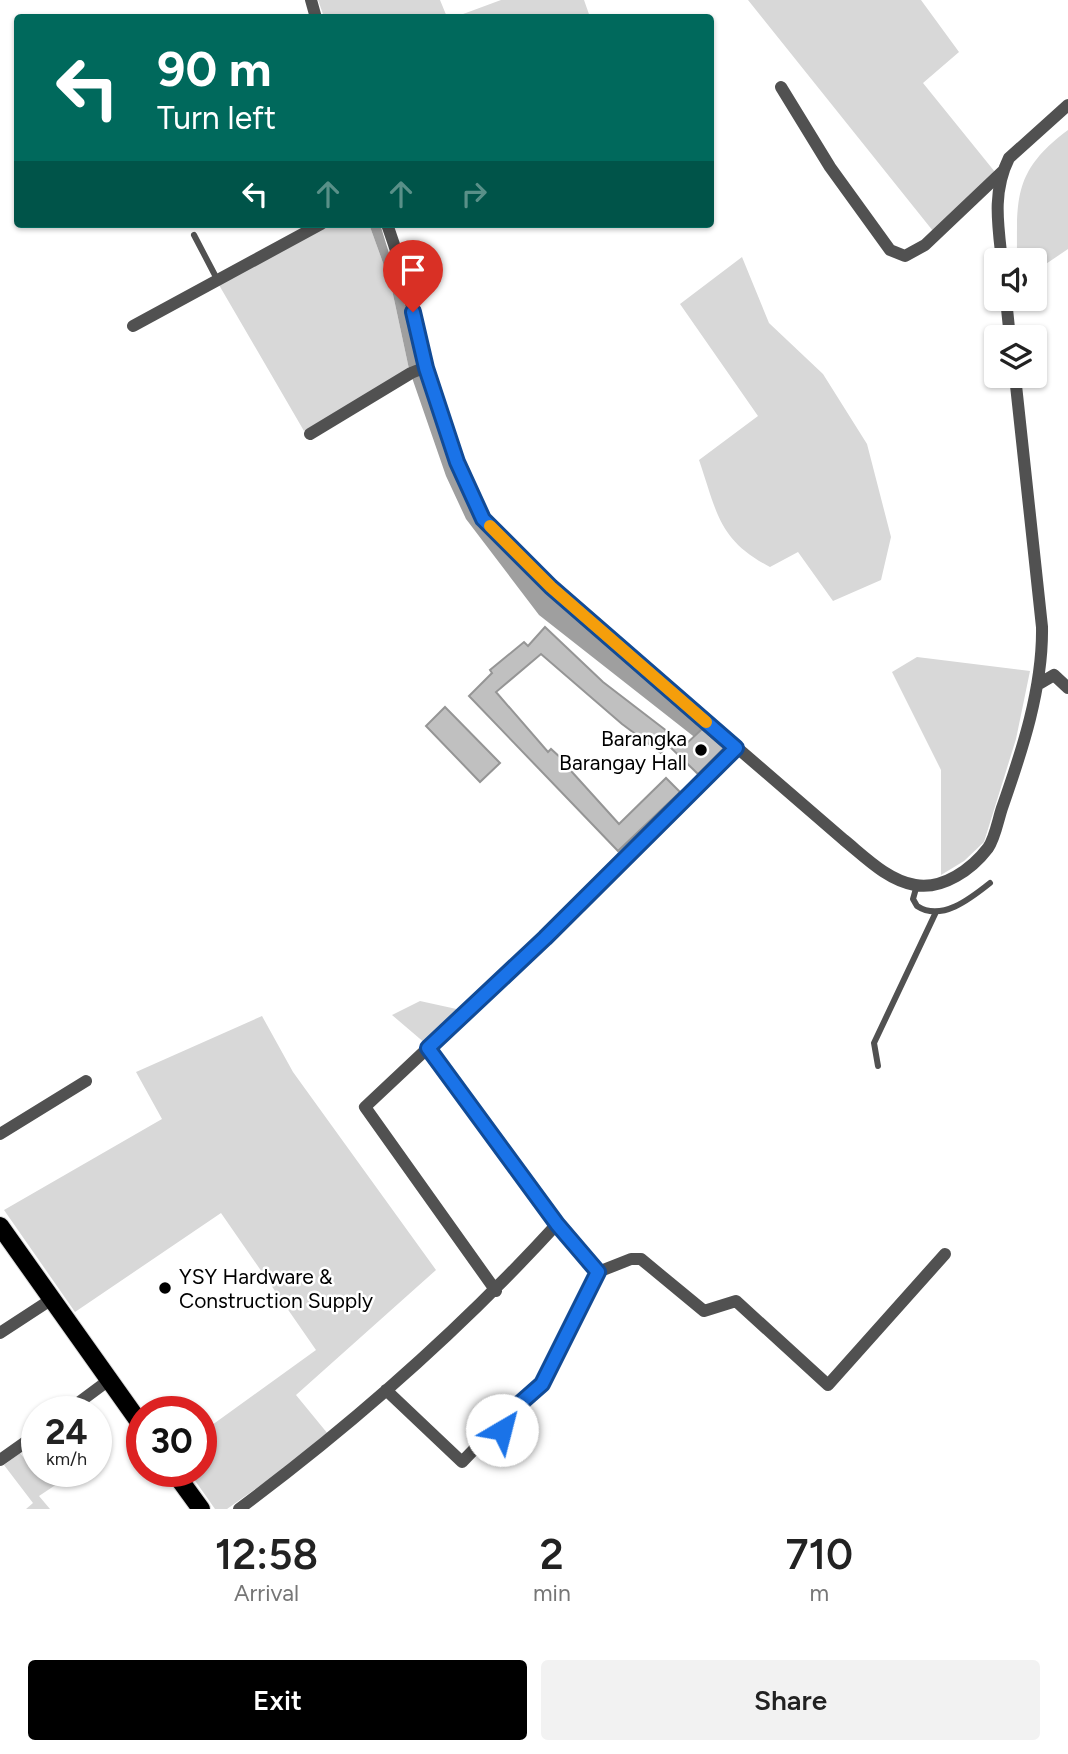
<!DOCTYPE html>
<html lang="en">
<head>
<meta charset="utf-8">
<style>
  body { margin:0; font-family:Figtree,sans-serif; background:#f2f2f2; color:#222; height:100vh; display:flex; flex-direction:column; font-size:26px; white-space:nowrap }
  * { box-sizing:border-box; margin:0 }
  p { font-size:23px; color:#767676 }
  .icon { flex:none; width:38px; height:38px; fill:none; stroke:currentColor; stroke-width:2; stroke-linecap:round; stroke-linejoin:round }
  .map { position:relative; height:1509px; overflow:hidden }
  .details { display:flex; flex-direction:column; background:#fff; flex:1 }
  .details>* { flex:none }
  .guide { position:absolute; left:14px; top:14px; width:700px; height:214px; border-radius:7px; box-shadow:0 2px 5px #0004; background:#00695c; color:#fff; overflow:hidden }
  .buttons { position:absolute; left:984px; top:248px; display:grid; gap:14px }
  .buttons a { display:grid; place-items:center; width:63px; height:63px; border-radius:7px; background:#fff; box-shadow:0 2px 5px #0004; font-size:35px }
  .speed { position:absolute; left:21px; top:1396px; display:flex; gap:14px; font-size:35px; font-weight:700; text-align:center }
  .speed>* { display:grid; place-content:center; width:91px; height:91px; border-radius:50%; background:#fff; box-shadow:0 2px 5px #0004; line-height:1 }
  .speed small { font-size:18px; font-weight:400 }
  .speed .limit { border:10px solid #d22; background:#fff; color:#111 }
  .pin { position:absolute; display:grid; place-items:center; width:60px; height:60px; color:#fff; margin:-72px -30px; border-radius:50% 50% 50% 0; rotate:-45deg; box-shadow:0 0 7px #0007 }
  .pin .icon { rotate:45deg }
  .me { position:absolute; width:77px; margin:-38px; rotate:37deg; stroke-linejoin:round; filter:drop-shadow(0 0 5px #0008) }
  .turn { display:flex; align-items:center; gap:24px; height:147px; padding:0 28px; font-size:32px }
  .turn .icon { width:91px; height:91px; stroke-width:2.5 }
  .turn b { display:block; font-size:49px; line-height:60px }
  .lanes { display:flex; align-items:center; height:66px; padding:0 28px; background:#0003; justify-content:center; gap:35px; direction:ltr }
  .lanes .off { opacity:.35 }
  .eta { display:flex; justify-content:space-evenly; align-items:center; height:119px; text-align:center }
  .eta b { font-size:42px; font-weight:600; line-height:49px }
  .action { display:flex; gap:14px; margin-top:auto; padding:14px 28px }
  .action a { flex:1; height:80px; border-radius:7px; background:#000; color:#fff; font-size:28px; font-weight:600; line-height:80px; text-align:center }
  .action a+a { background:#f2f2f2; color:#222 }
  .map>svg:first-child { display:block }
  .green { fill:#d8d8d8 }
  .water { fill:#9f9f9f }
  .building { fill:#c0c0c0; stroke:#959595; stroke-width:2 }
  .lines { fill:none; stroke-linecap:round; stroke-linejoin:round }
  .primary-casing { stroke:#dbdbdb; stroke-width:20 }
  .lane { stroke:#515151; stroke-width:6 }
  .street { stroke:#515151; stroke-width:12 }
  .primary { stroke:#000; stroke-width:18 }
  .route-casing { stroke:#114b97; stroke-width:18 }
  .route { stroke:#1a73e8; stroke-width:12 }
  .slow { stroke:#f59e0b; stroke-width:12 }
  .poi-dot { fill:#000; stroke:#fff; stroke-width:2.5 }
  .labels { text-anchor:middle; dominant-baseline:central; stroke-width:5; stroke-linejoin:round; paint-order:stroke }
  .poi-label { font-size:21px; fill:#000; stroke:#fff; text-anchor:end }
</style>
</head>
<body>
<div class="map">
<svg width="1068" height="1509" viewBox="0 0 1068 1509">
  <rect width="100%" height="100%" fill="#fff"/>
  <!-- green -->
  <path class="green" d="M 318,0 L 440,0 L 447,17 L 324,17 Z
    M 501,0 L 584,0 L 590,17 L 455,17 Z
    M 748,0 L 921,0 L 959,52 L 923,83 L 995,172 L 933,231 Z
    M 1068,130 L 1068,249 L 1034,272 L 1034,261 L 1017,261 C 1017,198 1013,171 1068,130 Z
    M 330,224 L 369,224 L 391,285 L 409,369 L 304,431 L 219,285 Z
    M 742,257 L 769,323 L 823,374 L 867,444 L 891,537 L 881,580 L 833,601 L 798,552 L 770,567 C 718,540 717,512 699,460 L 758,416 L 680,304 Z
    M 917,657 L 1030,671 L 1016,739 L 984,842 L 964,861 L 941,875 L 941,770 L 892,672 Z
    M 420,1001 L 461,1010 L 426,1044 L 392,1015 Z
    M 262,1016 L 293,1072 L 436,1270 L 296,1395 L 328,1434 L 301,1457 L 227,1509 L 215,1509 L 189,1472 L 201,1472 L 201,1433 L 316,1350 L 221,1213 L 75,1312 L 4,1210 L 162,1119 L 136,1072 Z
    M 20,1453 L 26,1461 L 35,1453 L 37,1472 L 51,1472 L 60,1482 L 39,1496 L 50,1509 L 26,1509 L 33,1503 L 4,1465 Z"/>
  <!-- water -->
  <path class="water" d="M 369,224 L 380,224 L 459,480 L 480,526 L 545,591 L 736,756 L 730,765 L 539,615 L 466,519 L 446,476 L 409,369 L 391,285 Z"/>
  <!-- building -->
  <path class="building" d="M 545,627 L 603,682 L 685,745 L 702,729 L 724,748 L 698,774 L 667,744 L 661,753 L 622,724 L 541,654 L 496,692 L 548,752 L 551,749 L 574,770 L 572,772 L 619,824 L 666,778 L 680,792 L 618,851 L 469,696 L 492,673 L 490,670 L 524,642 L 528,646 Z
    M 445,707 L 500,763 L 480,782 L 426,726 Z"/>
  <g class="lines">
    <defs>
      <path id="primary" d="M 0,1226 L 142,1426
        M 174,1472 L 201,1509"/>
    </defs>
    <!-- primary casing -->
    <use href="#primary" class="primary-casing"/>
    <!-- lane -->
    <path class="lane" d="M 194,235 L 217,279
      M 917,885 L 913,899 L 917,906 C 941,922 970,899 990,883
      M 878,1066 L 874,1043 L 936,912"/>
    <!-- street -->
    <path class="street" d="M 311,0 L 316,18
      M 781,87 L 830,167 L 890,250 L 905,256 L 925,245 L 1004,170
      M 387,224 L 404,274 L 426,367 L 457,462 L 483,519 L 551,587 L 844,840 C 865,857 887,880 915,885 C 943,890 972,869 988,848 C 995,838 998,820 1002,808 C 1022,751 1043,688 1042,627 L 1015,376
      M 1002,261 C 998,225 992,192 1009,158 L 1068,105
      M 1006,299 L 1010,338
      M 133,326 L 321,224
      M 310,434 L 411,373 L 426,367
      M 1037,685 L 1054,675 L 1068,688
      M 0,1134 L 86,1081
      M 598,1272 L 631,1259 L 641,1259 L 704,1311 L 736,1301 L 828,1385 L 945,1254
      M 496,1291 L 365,1107 L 545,938 L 736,749
      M 0,1333 L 52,1299
      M 386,1390 L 462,1462 L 487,1436 L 501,1432 L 509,1413 L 542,1384 L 598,1272 L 557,1224 L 428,1048
      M 66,1412 L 109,1380
      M 0,1460 L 37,1434
      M 239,1509 C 353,1424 461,1329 557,1224"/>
    <!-- primary -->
    <use href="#primary" class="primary"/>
  </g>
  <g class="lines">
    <defs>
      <path id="route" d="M 413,312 L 426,368 L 457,462 L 483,519 L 551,587 L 736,748 L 545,938 L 428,1048 L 557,1224 L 598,1272 L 542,1384 L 509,1413 L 502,1430"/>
    </defs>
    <!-- route casing -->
    <use href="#route" class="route-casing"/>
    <!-- route -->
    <use href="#route" class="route"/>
    <!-- slow -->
    <path class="slow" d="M 490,526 L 551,587 L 706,722"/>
  </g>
  <!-- markers -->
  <g class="poi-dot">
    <circle cx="701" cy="750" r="7"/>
    <circle cx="165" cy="1288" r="7"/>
  </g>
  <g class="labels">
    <!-- poi labels -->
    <g class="poi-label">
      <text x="687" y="738">Barangka<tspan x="687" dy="24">Barangay Hall</tspan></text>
      <text x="179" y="1276" text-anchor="start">YSY Hardware &amp;<tspan x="179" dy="24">Construction Supply</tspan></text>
    </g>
  </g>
</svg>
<div class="buttons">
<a><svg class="icon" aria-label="sound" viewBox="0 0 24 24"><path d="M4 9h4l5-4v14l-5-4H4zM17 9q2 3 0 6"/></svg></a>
<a><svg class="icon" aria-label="layers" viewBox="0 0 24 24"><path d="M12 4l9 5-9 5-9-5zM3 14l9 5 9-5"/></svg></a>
</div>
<div class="speed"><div>24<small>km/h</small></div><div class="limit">30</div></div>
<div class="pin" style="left:413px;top:312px;background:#d93025"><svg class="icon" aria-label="arrive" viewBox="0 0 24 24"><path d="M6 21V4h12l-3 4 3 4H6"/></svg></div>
<svg class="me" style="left:502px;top:1430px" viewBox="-20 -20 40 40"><circle r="19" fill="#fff"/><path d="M0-13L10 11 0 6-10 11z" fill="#1a73e8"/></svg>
<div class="guide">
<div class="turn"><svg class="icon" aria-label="left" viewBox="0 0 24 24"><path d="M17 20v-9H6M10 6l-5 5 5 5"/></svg><div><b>90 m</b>Turn left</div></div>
<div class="lanes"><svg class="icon" aria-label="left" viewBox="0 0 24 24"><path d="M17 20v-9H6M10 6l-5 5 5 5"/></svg><svg class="icon off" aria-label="ahead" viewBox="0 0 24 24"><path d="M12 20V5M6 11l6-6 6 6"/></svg><svg class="icon off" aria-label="ahead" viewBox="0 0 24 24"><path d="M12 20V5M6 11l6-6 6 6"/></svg><svg class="icon off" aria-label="right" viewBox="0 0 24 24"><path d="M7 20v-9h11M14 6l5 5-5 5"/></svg></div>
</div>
</div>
<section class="details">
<div class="eta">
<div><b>12:58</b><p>Arrival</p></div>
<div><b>2</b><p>min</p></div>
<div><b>710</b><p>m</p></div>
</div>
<div class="action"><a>Exit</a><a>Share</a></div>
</section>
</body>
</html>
